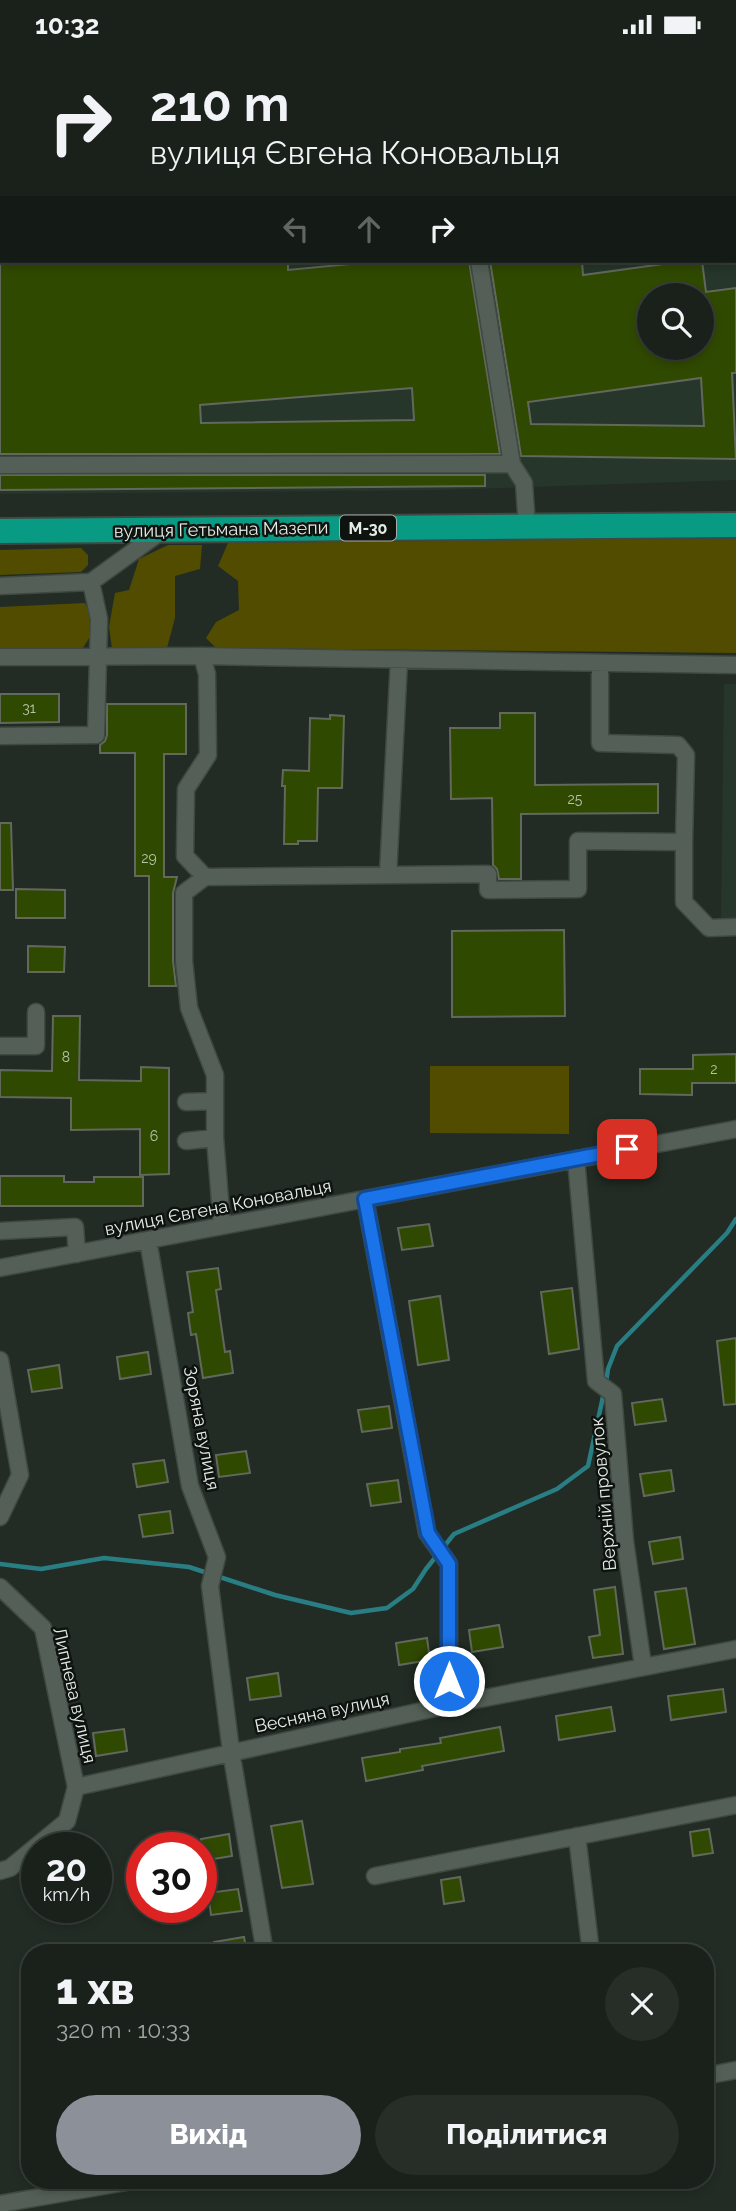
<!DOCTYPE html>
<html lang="uk">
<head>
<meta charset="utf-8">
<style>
  body { margin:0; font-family:Raleway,sans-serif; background:#272e28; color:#f1f3f6; height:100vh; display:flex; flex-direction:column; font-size:26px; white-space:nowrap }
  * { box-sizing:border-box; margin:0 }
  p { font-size:23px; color:#9fa3a3 }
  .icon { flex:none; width:38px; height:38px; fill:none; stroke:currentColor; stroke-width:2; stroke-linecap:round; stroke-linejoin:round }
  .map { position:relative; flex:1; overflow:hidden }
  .details { position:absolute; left:21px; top:1895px; width:693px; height:245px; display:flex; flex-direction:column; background:#1a211b; border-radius:28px; box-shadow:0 4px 10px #0003,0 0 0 2px #383e3a }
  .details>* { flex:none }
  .guide { position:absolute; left:0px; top:0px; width:737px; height:214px; box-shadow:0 4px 10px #0003,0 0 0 2px #383e3a; background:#1a211b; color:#f1f3f6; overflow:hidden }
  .controls { position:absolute; left:637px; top:234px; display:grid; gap:14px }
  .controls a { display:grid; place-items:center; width:77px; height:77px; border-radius:50%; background:#1a211b; box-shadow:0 4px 10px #0003,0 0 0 2px #383e3a; font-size:35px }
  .speed { position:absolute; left:21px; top:1783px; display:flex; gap:14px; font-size:35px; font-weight:700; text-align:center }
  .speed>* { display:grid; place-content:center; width:91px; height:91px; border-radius:50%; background:#1a211b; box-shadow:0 4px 10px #0003,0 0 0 2px #383e3a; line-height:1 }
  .speed small { font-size:18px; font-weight:400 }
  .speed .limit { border:10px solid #d22; background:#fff; color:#111 }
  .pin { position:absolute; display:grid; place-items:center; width:60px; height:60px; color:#fff; margin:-30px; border-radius:14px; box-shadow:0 4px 10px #0006 }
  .me { position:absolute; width:77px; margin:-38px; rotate:0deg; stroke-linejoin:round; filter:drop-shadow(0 0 5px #0008) }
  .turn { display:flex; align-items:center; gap:24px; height:147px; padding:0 35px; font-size:32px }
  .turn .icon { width:91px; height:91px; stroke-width:2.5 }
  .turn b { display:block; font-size:49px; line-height:60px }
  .lanes { display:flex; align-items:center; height:66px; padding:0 35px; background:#0003; justify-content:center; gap:35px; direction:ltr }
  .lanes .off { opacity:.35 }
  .round { display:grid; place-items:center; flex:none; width:74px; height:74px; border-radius:37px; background:#272e28 }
  .summary { display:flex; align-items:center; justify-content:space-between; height:119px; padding:0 35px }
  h1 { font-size:42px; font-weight:800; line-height:52px }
  .button { display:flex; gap:14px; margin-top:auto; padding:14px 35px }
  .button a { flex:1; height:80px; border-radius:42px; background:#8c9099; color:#fff; font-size:28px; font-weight:800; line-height:80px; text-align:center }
  .button a+a { background:#272e28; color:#f1f3f6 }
  .status { display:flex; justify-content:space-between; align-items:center; height:49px; padding:0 35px; background:#1a211b; direction:ltr }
  .status svg { height:19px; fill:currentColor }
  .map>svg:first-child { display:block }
  .built { fill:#26362a; fill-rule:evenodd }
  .green { fill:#524c00 }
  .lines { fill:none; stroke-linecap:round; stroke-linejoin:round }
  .stream { stroke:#297e84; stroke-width:4.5 }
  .building { fill:#304900; stroke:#62685c; stroke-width:2; fill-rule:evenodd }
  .minor-casing { stroke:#3f4941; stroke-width:19 }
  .highway-casing { stroke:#3f4941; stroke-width:28 }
  .minor { stroke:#546057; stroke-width:16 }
  .highway { stroke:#099a83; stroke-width:24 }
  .route-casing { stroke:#114b97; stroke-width:18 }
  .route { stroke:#1a73e8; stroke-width:12 }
  .labels { text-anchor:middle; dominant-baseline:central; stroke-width:5; stroke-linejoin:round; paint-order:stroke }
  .number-label { font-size:14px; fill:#b8c3ac }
  .shield { fill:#0f1310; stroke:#a5aba6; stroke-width:2 }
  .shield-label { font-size:16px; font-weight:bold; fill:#e5ece6 }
  .street-label { font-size:18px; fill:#e5ece6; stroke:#0f1310 }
</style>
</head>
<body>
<div class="status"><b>10:32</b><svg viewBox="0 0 49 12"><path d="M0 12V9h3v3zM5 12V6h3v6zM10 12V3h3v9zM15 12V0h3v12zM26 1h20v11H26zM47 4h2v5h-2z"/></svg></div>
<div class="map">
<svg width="736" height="2162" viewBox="0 0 736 2162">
  <rect width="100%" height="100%" fill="#222c24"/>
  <!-- built -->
  <path class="built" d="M 0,0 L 736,0 L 736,431 L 441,441 L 0,445 ZM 2,2 L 735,2 L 735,212 L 2,212 ZM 649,247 L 702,247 L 702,299 L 649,299 Z
    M 724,635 L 736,635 L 736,873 L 721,873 Z"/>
  <!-- green -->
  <path class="green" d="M 736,489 L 736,604 L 216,599 L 206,589 L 216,573 L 239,561 L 238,532 L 218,517 L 228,494 Z
    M 168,496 L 202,496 L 200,520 L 175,527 L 175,569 L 167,599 L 112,599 L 109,578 L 115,544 L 129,541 L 139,510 Z
    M 81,499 L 88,506 L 88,516 L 81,523 L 0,526 L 0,501 Z
    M 85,554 C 94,574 96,581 82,600 L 0,601 L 0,558 Z
    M 430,1017 L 569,1017 L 569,1085 L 430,1084 Z"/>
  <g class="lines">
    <!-- stream -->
    <path class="stream" d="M 606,1334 L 608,1320 L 617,1297 L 727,1184 L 736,1170
      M 0,1515 L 41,1520 L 104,1509 L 189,1518 L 275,1546 L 351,1564 L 387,1559 L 413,1540 L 426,1520 L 454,1485 L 557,1440 L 588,1417 L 604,1343"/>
  </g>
  <!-- building -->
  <path class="building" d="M 28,212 L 288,212 L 288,221 L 382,212 L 469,212 L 500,405 L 0,405 L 0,214 ZM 412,339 L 414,371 L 201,374 L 200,356 Z
    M 490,212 L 582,212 L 583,226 L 685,212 L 702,212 L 706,243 L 736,239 L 736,324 L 732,324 L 736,410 L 521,407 ZM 649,247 L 702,247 L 702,299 L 649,299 ZM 701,329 L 704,377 L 531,375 L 528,353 Z
    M 0,426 L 485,426 L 485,437 L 0,441 Z
    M 0,645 L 59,645 L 59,673 L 0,674 Z
    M 107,655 L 186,655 L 186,705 L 164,705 L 164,828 L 177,828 L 173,844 L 173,912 L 176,937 L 149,937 L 149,827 L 135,827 L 135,704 L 100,704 L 100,696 L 105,692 L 107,686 Z
    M 500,664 L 535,664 L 535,736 L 658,735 L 658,764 L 521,765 L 521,830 L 499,830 L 497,820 L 493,816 L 492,749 L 451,750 L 450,679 L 500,679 Z
    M 330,666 L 344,667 L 342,739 L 318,739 L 317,792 L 298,792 L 298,795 L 284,795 L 285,737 L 282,737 L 283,721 L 309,722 L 310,669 L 330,670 Z
    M 0,774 L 11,774 L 13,841 L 0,841 Z
    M 16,840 L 65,841 L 65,869 L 16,869 Z
    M 564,881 L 565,967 L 452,968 L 452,882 Z
    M 28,897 L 65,898 L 64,923 L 28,923 Z
    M 53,967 L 80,967 L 79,1031 L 141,1032 L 141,1018 L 169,1019 L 169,1125 L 140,1126 L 140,1080 L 71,1081 L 71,1049 L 0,1048 L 0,1021 L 52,1022 Z
    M 736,1005 L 736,1034 L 692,1034 L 692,1046 L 640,1045 L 640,1020 L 693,1020 L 693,1006 Z
    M 0,1127 L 64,1127 L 64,1133 L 94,1133 L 94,1128 L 143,1128 L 143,1157 L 0,1157 Z
    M 429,1175 L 433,1197 L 402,1201 L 398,1179 Z
    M 218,1219 L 221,1240 L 216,1241 L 225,1303 L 230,1302 L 233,1324 L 203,1329 L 196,1285 L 191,1286 L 188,1264 L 193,1263 L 187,1223 Z
    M 572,1239 L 579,1300 L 549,1305 L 541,1243 Z
    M 440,1247 L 449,1311 L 418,1316 L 409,1252 Z
    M 736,1289 L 736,1355 L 724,1356 L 717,1292 Z
    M 148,1303 L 151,1325 L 120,1330 L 117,1308 Z
    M 59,1316 L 62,1339 L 32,1343 L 28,1321 Z
    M 662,1350 L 666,1372 L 635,1376 L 632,1354 Z
    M 389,1357 L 392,1379 L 362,1383 L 358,1361 Z
    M 246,1402 L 250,1424 L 219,1428 L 216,1406 Z
    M 164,1411 L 168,1433 L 137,1438 L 133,1415 Z
    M 671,1421 L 674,1442 L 644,1447 L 640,1425 Z
    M 398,1431 L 401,1453 L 371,1457 L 367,1435 Z
    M 170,1462 L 173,1484 L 143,1488 L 139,1466 Z
    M 680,1488 L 683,1510 L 653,1515 L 649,1493 Z
    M 615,1538 L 623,1605 L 593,1609 L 589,1588 L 600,1586 L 594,1541 Z
    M 686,1539 L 695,1595 L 664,1600 L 655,1543 Z
    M 499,1576 L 503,1598 L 472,1603 L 469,1581 Z
    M 427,1589 L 430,1611 L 399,1616 L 396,1594 Z
    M 278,1624 L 281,1647 L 250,1651 L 247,1629 Z
    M 723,1640 L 726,1663 L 671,1671 L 668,1647 Z
    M 611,1658 L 615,1682 L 559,1691 L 556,1667 Z
    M 500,1678 L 504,1702 L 422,1717 L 423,1721 L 366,1732 L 362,1709 L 400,1703 L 400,1700 L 441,1694 L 440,1689 Z
    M 124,1680 L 127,1702 L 96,1707 L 93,1684 Z
    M 302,1772 L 313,1835 L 282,1839 L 271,1777 Z
    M 709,1780 L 713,1804 L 693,1807 L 690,1783 Z
    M 229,1785 L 232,1807 L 201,1812 L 201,1790 Z
    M 460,1828 L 464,1852 L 444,1855 L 441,1831 Z
    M 238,1840 L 242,1862 L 211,1866 L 208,1844 Z
    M 244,1888 L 247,1904 L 215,1904 L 214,1893 Z"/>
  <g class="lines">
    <defs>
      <path id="minor" d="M 479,212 L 512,415 L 524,434 L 527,478
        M 0,416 L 512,415
        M 0,537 L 91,533 L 163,481
        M 202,607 L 207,625 L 208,706 L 186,740 L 185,807 L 205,828 L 488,825 L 488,841 L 578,840 L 578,792 L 684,793 L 684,853 L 709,879 L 736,878
        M 0,608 L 202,607 L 736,616
        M 600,615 L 600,694 L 678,696 L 686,706 L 684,793
        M 0,687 L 96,686 L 99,570 L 91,533
        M 388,826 L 399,611
        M 205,828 L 184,844 L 184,912 L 189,959 L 215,1026 L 215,1089 L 222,1177
        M 0,997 L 36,997 L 36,963
        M 186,1053 L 215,1052
        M 186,1092 L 215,1089
        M 576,1110 L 596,1332 L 613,1345 L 625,1492 L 643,1617
        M 365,1150 L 427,1484 L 449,1515 L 449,1656
        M 0,1182 L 75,1178 L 77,1205
        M 148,1191 L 190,1437 L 217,1508 L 210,1537 L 231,1702 L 265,1904
        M 0,1219 L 736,1080
        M 0,1311 L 20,1426 L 0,1468
        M 0,1538 L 43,1579 L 76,1738
        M 577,1787 L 591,1904
        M 0,1822 L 10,1819 L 67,1772 L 76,1738 L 449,1656 L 736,1600
        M 375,1827 L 736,1756
        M 705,2027 L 736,2021
        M 0,2155 L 132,2132"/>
      <path id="highway" d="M 0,482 L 736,476"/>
    </defs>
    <!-- minor casing -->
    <use href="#minor" class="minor-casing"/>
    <!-- highway casing -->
    <use href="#highway" class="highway-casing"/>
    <!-- minor -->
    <use href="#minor" class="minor"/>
    <!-- highway -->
    <use href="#highway" class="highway"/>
  </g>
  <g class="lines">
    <defs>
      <path id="route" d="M 449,1632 L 449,1515 L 428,1484 L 365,1150 L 627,1100"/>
    </defs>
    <!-- route casing -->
    <use href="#route" class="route-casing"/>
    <!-- route -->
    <use href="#route" class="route"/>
  </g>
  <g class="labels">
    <!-- number labels -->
    <g class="number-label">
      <text x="29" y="659">31</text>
      <text x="575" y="750">25</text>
      <text x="149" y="809">29</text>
      <text x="66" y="1008">8</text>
      <text x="714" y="1020">2</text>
      <text x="154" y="1087">6</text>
    </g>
    <!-- shield labels -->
    <rect class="shield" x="340" y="466.5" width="56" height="25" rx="5"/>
    <g class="shield-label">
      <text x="368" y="479">М-30</text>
    </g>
    <!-- street labels -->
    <g class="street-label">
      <text transform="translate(221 480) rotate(-1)">вулиця Гетьмана Мазепи</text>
      <text transform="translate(218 1158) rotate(-11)">вулиця Євгена Коновальця</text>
      <text transform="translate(202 1379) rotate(79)">Зоряна вулиця</text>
      <text transform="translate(603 1445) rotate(-95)">Верхній провулок</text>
      <text transform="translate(75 1646) rotate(77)">Липнева вулиця</text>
      <text transform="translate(322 1663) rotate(-12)">Весняна вулиця</text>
    </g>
  </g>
</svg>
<div class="controls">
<a><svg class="icon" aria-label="search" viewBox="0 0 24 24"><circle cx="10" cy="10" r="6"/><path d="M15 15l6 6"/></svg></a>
</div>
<div class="speed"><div>20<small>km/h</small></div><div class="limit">30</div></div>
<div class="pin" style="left:627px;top:1100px;background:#d93025"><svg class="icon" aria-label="arrive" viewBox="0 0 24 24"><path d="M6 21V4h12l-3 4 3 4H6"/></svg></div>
<svg class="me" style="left:449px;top:1632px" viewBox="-20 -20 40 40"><circle r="17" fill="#1a73e8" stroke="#fff" stroke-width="3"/><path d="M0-11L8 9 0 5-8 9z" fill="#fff"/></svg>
<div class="guide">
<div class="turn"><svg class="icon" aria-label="right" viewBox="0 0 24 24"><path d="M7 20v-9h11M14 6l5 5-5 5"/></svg><div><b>210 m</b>вулиця Євгена Коновальця</div></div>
<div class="lanes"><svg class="icon off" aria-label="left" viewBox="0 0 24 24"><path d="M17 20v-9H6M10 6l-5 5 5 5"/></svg><svg class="icon off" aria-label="ahead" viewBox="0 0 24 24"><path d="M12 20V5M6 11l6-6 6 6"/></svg><svg class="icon" aria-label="right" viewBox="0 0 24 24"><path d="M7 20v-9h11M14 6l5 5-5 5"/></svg></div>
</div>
<section class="details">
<div class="summary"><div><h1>1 хв</h1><p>320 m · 10:33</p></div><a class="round"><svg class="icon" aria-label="close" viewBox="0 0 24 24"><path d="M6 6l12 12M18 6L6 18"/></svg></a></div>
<div class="button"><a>Вихід</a><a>Поділитися</a></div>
</section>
</div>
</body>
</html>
